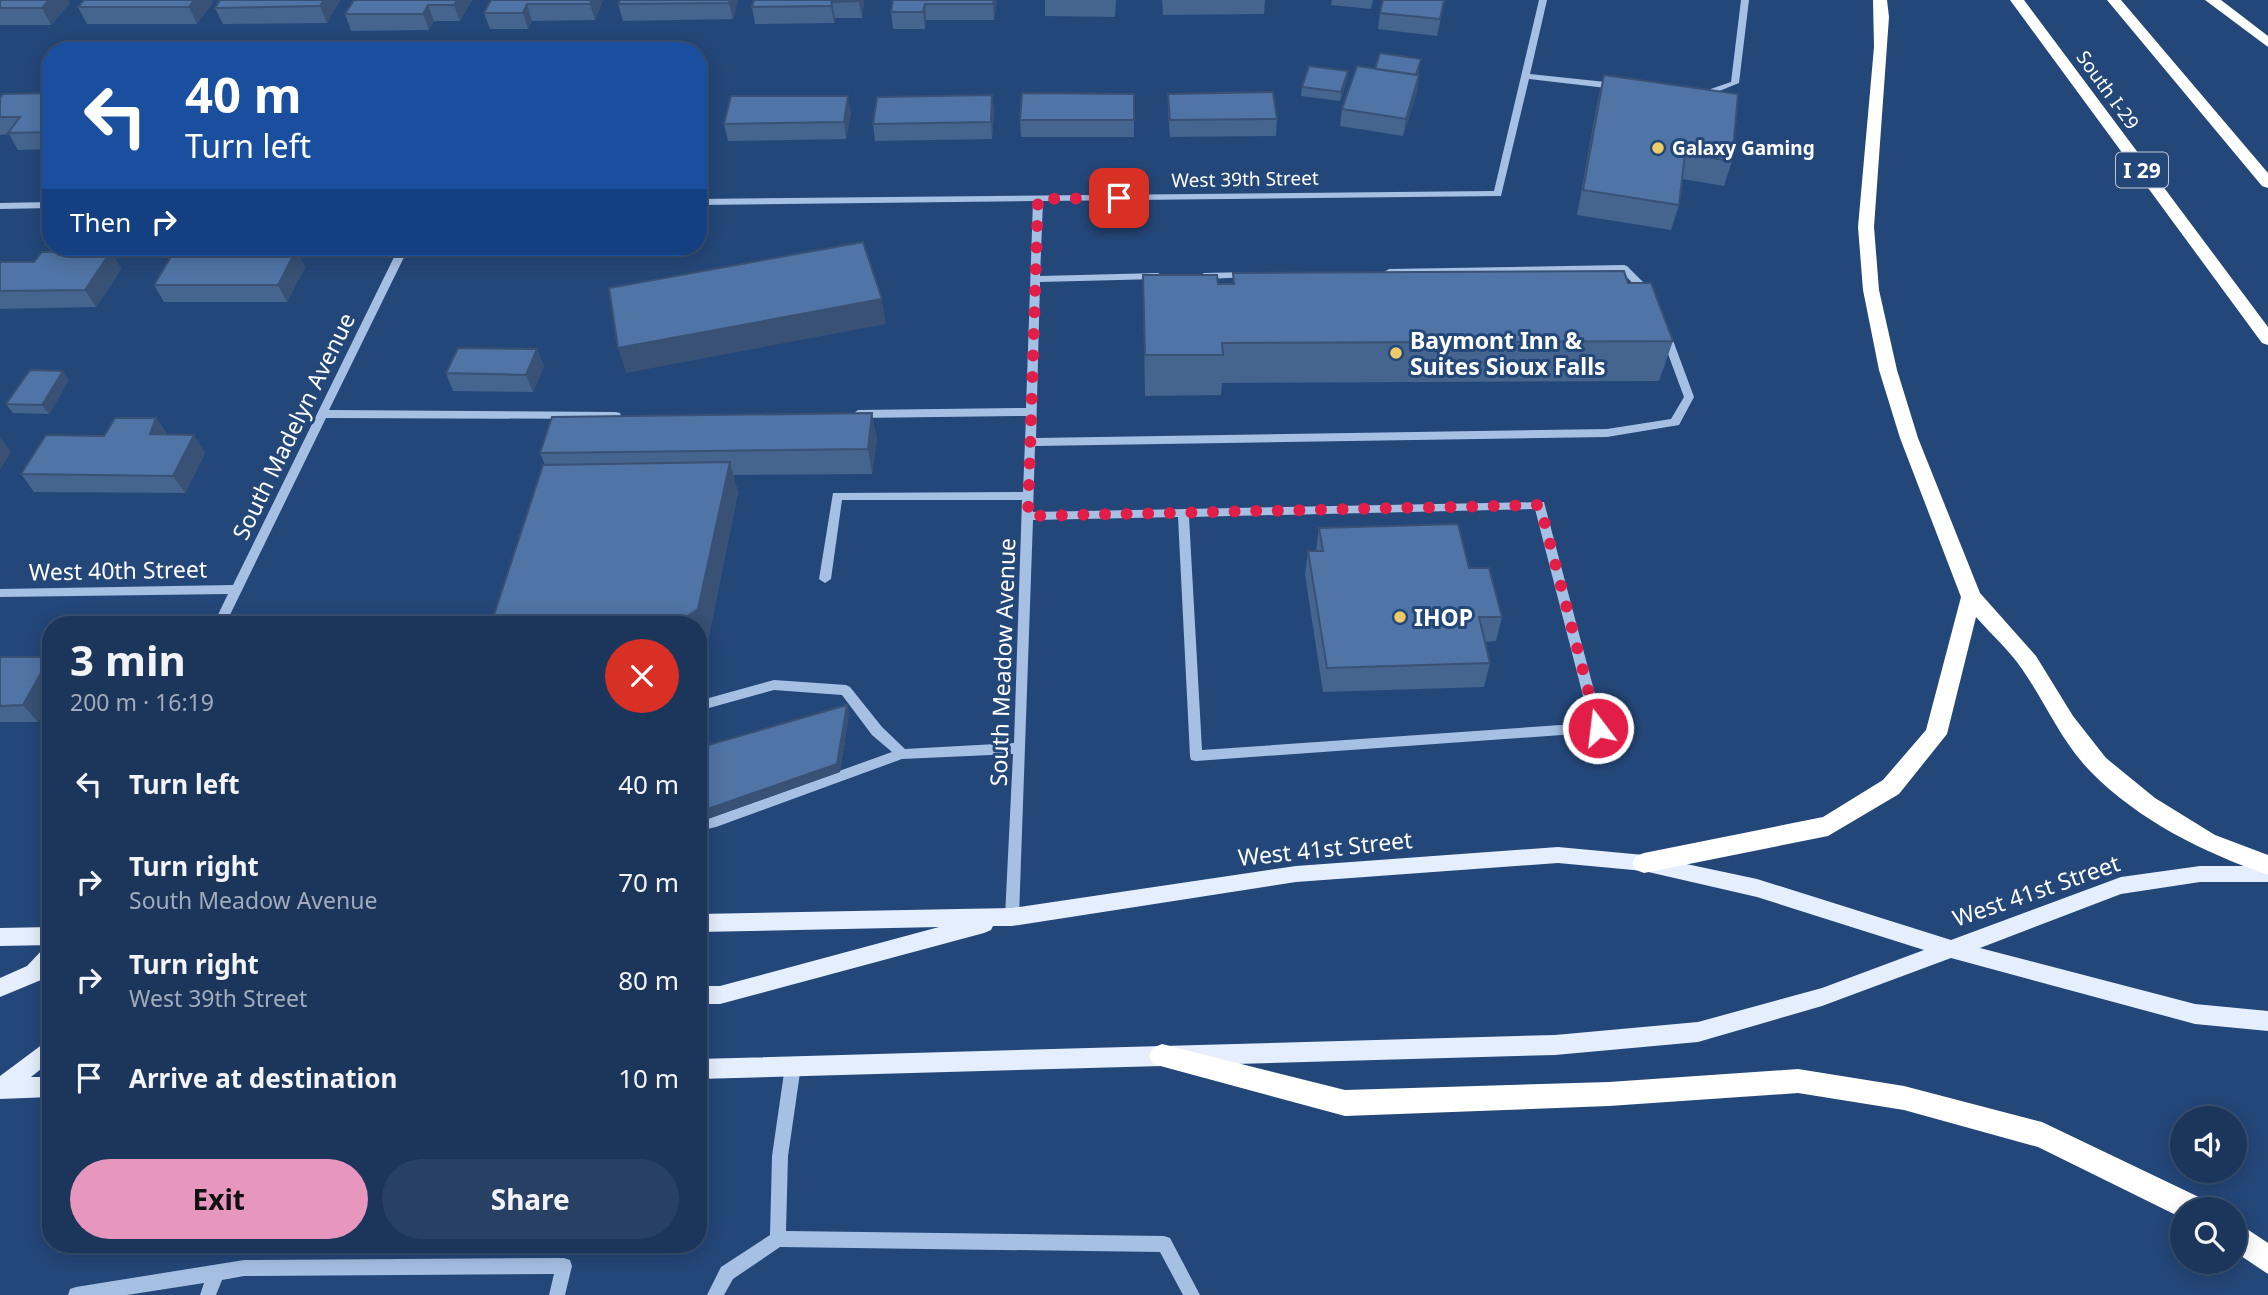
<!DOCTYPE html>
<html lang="en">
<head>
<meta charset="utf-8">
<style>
  body { margin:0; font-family:"Noto Sans",sans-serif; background:#284064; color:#f1f3f6; height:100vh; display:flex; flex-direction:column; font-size:26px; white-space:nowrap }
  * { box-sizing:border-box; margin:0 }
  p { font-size:23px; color:#a0abbb }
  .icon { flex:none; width:38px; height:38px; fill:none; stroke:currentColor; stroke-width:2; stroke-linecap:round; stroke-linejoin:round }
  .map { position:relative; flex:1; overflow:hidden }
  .details { position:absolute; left:42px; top:616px; width:665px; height:637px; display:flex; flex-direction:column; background:#1b355b; border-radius:28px; box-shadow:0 4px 18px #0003,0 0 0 2px #395071 }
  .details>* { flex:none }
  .hud { position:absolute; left:42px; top:42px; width:665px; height:214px; border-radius:28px; box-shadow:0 4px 18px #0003,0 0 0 2px #395071; background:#1a4fa0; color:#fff; overflow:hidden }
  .controls { position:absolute; left:2170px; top:1106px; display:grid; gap:14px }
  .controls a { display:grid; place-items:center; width:77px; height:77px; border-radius:50%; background:#1b355b; box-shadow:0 4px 18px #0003,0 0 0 2px #395071; font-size:35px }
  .pin { position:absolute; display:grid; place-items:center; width:60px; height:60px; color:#fff; margin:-30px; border-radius:14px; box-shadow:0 4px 10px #0006 }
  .me { position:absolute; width:77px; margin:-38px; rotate:345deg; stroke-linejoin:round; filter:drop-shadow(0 0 5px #0008) }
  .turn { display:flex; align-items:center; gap:24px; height:147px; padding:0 28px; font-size:32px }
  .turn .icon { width:91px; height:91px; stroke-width:2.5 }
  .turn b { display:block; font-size:49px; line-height:60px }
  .then { display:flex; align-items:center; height:66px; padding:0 28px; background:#0003; gap:14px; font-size:26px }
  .round { display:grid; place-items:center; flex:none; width:74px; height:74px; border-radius:37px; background:#284064 }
  .summary { display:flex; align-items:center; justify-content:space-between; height:119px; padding:0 28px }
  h1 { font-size:42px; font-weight:700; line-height:52px }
  .primary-button { display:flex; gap:14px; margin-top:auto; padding:14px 28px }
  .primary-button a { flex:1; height:80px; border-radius:42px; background:#e797bd; color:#111; font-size:28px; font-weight:700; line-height:80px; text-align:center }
  .primary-button a+a { background:#284064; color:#f1f3f6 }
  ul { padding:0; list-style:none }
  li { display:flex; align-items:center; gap:21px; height:98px; padding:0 28px }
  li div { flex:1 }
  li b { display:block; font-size:26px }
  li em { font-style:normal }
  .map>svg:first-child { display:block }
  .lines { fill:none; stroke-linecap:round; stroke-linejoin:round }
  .minor { fill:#a6c0e4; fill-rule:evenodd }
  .major { fill:#e5eefc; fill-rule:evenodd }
  .highway { fill:#fff; fill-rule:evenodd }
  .wall { fill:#45648e }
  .shaded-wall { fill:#385174 }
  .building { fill:#5074a5; stroke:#385174; stroke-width:2 }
  .route { stroke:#e11d48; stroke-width:12; stroke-dasharray:0 21.6 }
  .poi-dot { fill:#eecb69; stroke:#244779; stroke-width:2.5 }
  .labels { text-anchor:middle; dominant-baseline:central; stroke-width:6; stroke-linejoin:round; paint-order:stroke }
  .far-street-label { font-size:19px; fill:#fff; stroke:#244779 }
  .far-poi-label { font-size:19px; font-weight:bold; fill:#fff; stroke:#244779; text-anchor:start }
  .shield { fill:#244779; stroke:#bdc8d7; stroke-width:2 }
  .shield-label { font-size:21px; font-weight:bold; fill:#fff }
  .poi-label { font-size:23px; font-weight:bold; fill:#fff; stroke:#244779; text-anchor:start }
  .street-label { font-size:23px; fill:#fff; stroke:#244779 }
</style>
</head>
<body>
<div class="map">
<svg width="2268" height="1295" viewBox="0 0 2268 1295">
  <rect width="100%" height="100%" fill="#244779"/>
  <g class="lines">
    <!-- minor -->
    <path class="minor" d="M 1539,0 L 1547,0 L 1530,74 L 1615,83 L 1619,86 L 1615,89 L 1529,79 L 1501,196 L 1043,201 L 1040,276 L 1158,273 L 1163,276 L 1158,279 L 1040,282 L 1036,438 L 1607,429 L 1671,419 L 1684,397 L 1661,335 L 1666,332 L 1671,335 L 1694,397 L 1679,425 L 1607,437 L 1035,446 L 1033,512 L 1544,502 L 1604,728 L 1603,732 L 1196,761 L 1191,760 L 1190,756 L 1178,517 L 1033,520 L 1019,917 L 1017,921 L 1012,923 L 1007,921 L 1005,917 L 1013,754 L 902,759 L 716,827 L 698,831 L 698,819 L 711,817 L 892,752 L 872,735 L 842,695 L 774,690 L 698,711 L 698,701 L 774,680 L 846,685 L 850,687 L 882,727 L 905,749 L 1014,743 L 1022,500 L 842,500 L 831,579 L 825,583 L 819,579 L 833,493 L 1023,492 L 1026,416 L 858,418 L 853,414 L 858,410 L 1026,408 L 1033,201 L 698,205 L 698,199 L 1494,191 ZM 1535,509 L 1590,723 L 1202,750 L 1189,517 Z
      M 1741,0 L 1749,0 L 1739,83 L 1702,98 L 1696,98 L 1696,94 L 1731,82 Z
      M 51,202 L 51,208 L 0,209 L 0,203 Z
      M 399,247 L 409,247 L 329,410 L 616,412 L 620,413 L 621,416 L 620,419 L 326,418 L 225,625 L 213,625 L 228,594 L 0,597 L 0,589 L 233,585 Z
      M 1624,265 L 1627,266 L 1654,293 L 1654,297 L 1646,297 L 1621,271 L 1389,275 L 1384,272 L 1389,269 Z
      M 1249,272 L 1254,275 L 1252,277 L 1204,279 L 1199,276 L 1204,273 Z
      M 793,1059 L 798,1061 L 801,1066 L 788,1156 L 786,1231 L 1164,1236 L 1170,1238 L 1200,1295 L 1183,1295 L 1160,1252 L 780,1247 L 733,1279 L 724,1295 L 707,1295 L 721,1267 L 770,1235 L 772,1156 L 785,1066 L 788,1061 Z
      M 564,1258 L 570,1260 L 572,1266 L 565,1295 L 549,1295 L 554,1274 L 244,1276 L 222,1280 L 216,1295 L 200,1295 L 204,1283 L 127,1295 L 68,1295 L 70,1289 L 76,1287 L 244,1260 Z"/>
    <!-- major -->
    <path class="major" d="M 1558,847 L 1644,855 L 1757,879 L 1951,940 L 2121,877 L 2200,866 L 2268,866 L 2268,882 L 2200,882 L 2121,894 L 1980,948 L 2195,1004 L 2268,1011 L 2268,1031 L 2195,1024 L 1951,958 L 1822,1006 L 1698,1042 L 1555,1055 L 698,1079 L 698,1059 L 1555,1035 L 1698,1022 L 1822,988 L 1924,950 L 1757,897 L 1644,871 L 1558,863 L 1296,882 L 1012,926 L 993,926 L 991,930 L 984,933 L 720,1004 L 698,1004 L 698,986 L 720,986 L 939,927 L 698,932 L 698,914 L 1012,908 L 1296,866 Z
      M 51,927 L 51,969 L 41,980 L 0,997 L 0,978 L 27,966 L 44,948 L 51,945 L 0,946 L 0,928 Z
      M 51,1038 L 51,1061 L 31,1077 L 51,1077 L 51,1097 L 0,1099 L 0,1076 Z"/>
    <!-- highway -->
    <path class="highway" d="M 1873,0 L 1887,0 L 1889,17 L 1874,227 L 1879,290 L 1897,370 L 1918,438 L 1980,593 L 2036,656 L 2073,716 L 2106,758 L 2155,798 L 2215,835 L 2268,855 L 2268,875 C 2203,852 2139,821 2090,771 C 2061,741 2045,702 2022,669 C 2009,650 1991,634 1976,617 L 1947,734 L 1899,794 L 1828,836 L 1644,873 L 1636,870 L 1632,863 L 1636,856 L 1644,853 L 1823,817 L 1883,780 L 1926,730 L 1961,597 L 1900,438 L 1879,370 L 1863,290 L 1858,227 L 1874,47 Z
      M 2010,0 L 2024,0 L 2268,327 L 2268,345 L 2262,343 Z
      M 2107,0 L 2121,0 L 2268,173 L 2268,188 L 2262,186 Z
      M 2205,0 L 2221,0 L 2268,36 L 2268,47 Z
      M 1162,1044 L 1345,1090 L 1609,1082 L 1798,1069 L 1904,1086 L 2042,1122 L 2203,1199 L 2207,1209 L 2182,1209 L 2182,1218 L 2038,1147 L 1904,1110 L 1798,1093 L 1609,1106 L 1345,1116 L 1153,1064 L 1149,1056 L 1153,1048 Z
      M 2235,1221 L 2268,1243 L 2268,1274 L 2235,1252 Z"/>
  </g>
  <!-- wall -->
  <path class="wall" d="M 0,0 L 70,3 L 51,25 L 0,25 Z
    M 220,0 L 340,0 L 327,23 L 223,24 L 215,8 Z
    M 354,0 L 472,0 L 460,21 L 434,21 L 429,30 L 351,31 L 345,14 Z
    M 491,0 L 603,0 L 595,20 L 532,21 L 528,29 L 490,29 L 484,13 Z
    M 620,0 L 738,0 L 733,19 L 623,21 L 618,4 Z
    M 754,0 L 864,0 L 862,18 L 835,18 L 834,23 L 755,24 L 752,7 Z
    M 893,0 L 997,0 L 994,20 L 926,20 L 925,29 L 893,29 L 891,12 Z
    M 1045,0 L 1116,0 L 1115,17 L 1045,16 Z
    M 1162,0 L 1265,0 L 1264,14 L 1163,15 Z
    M 1332,0 L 1373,0 L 1371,9 L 1331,5 Z
    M 1383,0 L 1445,0 L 1437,36 L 1378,29 L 1380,13 Z
    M 213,2 L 197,24 L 87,24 L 78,7 Z
    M 1421,59 L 1418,75 L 1419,75 L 1417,92 L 1403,136 L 1340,126 L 1342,109 Z
    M 1348,71 L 1347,80 L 1340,101 L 1301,96 L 1302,87 Z
    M 1604,75 L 1732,161 L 1724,186 L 1682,179 L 1679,205 L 1671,230 L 1577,215 L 1598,99 Z
    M 51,93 L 51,149 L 18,150 L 9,134 L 0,135 L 0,98 Z
    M 1134,94 L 1134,137 L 1021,137 L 1020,120 Z
    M 1168,94 L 1277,119 L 1276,136 L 1170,137 L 1168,111 Z
    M 992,95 L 994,112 L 992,139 L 875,141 L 873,124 Z
    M 851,113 L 846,139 L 728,141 L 724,124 Z
    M 296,250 L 305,267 L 287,302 L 164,302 L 154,285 L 214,254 Z
    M 111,251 L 121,269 L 96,307 L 0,309 L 0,262 L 34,262 Z
    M 1233,273 L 1628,283 L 1673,341 L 1659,381 L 1222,383 L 1221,395 L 1145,396 L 1143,275 L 1218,284 L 1233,284 Z
    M 537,349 L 544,366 L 533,392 L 453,391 L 446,373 Z
    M 69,380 L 49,414 L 13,413 L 6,404 Z
    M 156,418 L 167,434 L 205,453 L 185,493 L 34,492 L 21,474 L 104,436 Z
    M 877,438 L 872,474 L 733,475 L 738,493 L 708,640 L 698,625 L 499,625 L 494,615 L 545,465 L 540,453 Z
    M 1319,528 L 1469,568 L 1502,617 L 1496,641 L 1485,642 L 1490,663 L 1484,687 L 1323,692 L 1305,575 L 1308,551 L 1316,551 Z
    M 0,657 L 50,657 L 51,658 L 51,698 L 38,722 L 0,722 Z
    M 847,705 L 849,713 L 840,772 L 705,820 L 698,820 L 698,748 Z"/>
  <!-- shaded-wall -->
  <path class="shaded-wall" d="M 49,0 L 69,0 L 70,3 L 51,25 L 42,8 Z
    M 194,0 L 212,0 L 213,2 L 197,24 L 189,7 Z
    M 324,0 L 340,0 L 327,23 L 320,6 Z
    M 457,0 L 472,0 L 460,21 L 454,5 Z
    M 592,0 L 603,0 L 595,20 L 590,4 Z
    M 730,0 L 738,0 L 733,19 L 729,3 Z
    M 859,0 L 864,0 L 862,18 L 859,1 Z
    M 994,0 L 997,0 L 994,20 L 993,4 Z
    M 832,2 L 835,18 L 834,23 L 831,6 Z
    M 527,4 L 532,21 L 528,29 L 523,13 Z
    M 925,4 L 926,20 L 925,29 L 923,12 Z
    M 428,5 L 434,21 L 429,30 L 423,14 Z
    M 1348,71 L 1347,80 L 1340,101 L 1341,92 Z
    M 1419,75 L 1417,92 L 1403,136 L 1406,119 Z
    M 992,95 L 994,112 L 992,139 L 991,122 Z
    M 848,96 L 851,113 L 846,139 L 844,122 Z
    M 698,98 L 702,114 L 698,129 Z
    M 296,250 L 305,267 L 287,302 L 278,285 Z
    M 111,251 L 121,269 L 96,307 L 85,290 Z
    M 882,299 L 886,324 L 626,373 L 618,348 Z
    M 537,349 L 544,366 L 533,392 L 526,375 Z
    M 63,371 L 69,380 L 49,414 L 42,405 Z
    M 872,413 L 877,438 L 872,474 L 868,449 Z
    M 156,418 L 167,435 L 150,434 Z
    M 194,435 L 205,453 L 185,493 L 173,476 Z
    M 0,437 L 11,452 L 0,470 Z
    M 730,462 L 738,493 L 708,640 L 698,646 L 698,625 L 674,625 Z
    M 50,657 L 51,698 L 38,722 L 23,705 Z
    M 847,705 L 849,713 L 840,772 L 705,820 L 702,811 Z"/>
  <!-- building -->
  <path class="building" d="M 0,0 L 49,0 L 42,8 L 0,8 Z
    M 84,0 L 194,0 L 189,7 L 78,7 Z
    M 220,0 L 324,0 L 320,6 L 215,8 Z
    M 354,0 L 457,0 L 454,5 L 428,5 L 423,14 L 345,14 Z
    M 491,0 L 592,0 L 590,4 L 527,4 L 523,13 L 484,13 Z
    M 620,0 L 730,0 L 729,3 L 618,4 Z
    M 754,0 L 859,0 L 859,1 L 832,2 L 831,6 L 752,7 Z
    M 893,0 L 994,0 L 993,4 L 925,4 L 923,12 L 891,12 Z
    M 1383,0 L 1444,0 L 1440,19 L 1380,13 Z
    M 1380,53 L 1421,59 L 1416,75 L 1375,69 Z
    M 1309,66 L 1348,71 L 1341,92 L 1302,87 Z
    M 1357,66 L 1419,75 L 1406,119 L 1342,109 Z
    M 1604,75 L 1738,94 L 1732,161 L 1685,154 L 1679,205 L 1583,190 Z
    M 1273,92 L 1277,119 L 1170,120 L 1168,94 Z
    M 51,93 L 51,132 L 8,133 L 20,117 L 0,117 L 0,98 L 3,94 Z
    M 1022,93 L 1134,94 L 1134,120 L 1020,120 Z
    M 992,95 L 991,122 L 873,124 L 877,97 Z
    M 731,96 L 848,96 L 844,122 L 724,124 Z
    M 863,242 L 882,299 L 618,348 L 609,288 Z
    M 217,250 L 296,250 L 278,285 L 154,285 L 172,255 L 214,254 Z
    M 111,251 L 85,290 L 0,291 L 0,262 L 34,262 L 42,252 Z
    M 1624,271 L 1628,283 L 1651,283 L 1673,341 L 1222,343 L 1223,355 L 1145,355 L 1143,275 L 1217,275 L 1218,284 L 1234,284 L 1233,273 Z
    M 458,348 L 537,349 L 526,375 L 446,373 Z
    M 30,370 L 63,371 L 42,405 L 6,404 Z
    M 872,413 L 868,449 L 540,453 L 552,417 Z
    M 115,418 L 156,418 L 150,434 L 194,435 L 173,476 L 21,474 L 46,435 L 104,436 Z
    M 730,462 L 698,609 L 674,625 L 503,625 L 494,615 L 543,465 Z
    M 1458,524 L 1469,568 L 1489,568 L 1502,617 L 1479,617 L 1490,663 L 1327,668 L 1308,551 L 1323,551 L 1319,528 Z
    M 0,657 L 50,657 L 23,705 L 0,706 Z
    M 847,705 L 837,764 L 702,811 L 698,811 L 698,748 Z"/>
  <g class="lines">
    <!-- route -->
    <path class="route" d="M 1119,198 L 1038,199 L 1028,516 L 1540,505 L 1598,728"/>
  </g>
  <!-- markers -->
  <g class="poi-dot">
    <circle cx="1658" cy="148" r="7"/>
    <circle cx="1396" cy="353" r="7"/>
    <circle cx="1400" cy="617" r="7"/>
  </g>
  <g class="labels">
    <!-- far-street labels -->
    <g class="far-street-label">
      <text transform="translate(2108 90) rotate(54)">South I-29</text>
      <text transform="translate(1245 179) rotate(-1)">West 39th Street</text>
    </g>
    <!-- far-poi labels -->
    <g class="far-poi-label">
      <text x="1672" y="148">Galaxy Gaming</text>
    </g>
    <!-- shield labels -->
    <rect class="shield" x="2116" y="152.5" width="52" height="35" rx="5"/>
    <g class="shield-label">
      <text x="2142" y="170">I 29</text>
    </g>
    <!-- poi labels -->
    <g class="poi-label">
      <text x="1410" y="340">Baymont Inn &amp;<tspan x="1410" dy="26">Suites Sioux Falls</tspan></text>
      <text x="1414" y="617">IHOP</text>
    </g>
    <!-- street labels -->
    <g class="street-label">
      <text transform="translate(293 426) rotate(-64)">South Madelyn Avenue</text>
      <text transform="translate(118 570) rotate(-1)">West 40th Street</text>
      <text transform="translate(1002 662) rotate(-88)">South Meadow Avenue</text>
      <text transform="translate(1325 848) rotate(-6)">West 41st Street</text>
      <text transform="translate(2036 890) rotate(-19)">West 41st Street</text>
    </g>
  </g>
</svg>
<div class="controls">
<a><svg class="icon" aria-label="sound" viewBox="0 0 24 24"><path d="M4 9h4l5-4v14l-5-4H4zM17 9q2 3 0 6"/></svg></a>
<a><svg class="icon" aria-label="search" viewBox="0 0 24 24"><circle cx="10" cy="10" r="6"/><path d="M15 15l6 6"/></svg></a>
</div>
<div class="pin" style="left:1119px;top:198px;background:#d93025"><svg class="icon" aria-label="arrive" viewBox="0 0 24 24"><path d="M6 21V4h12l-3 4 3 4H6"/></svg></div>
<svg class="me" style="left:1598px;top:728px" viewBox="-20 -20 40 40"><circle r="17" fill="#e11d48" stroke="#fff" stroke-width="3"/><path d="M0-11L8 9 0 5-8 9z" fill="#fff"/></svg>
<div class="hud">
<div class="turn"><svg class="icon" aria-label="left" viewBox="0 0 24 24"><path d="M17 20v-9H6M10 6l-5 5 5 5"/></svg><div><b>40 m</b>Turn left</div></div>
<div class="then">Then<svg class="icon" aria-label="right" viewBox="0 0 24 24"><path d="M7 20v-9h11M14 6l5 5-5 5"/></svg></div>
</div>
<section class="details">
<div class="summary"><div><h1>3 min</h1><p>200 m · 16:19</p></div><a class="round" style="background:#d93025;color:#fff"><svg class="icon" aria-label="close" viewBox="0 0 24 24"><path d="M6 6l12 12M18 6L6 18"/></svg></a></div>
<ul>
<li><svg class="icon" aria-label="left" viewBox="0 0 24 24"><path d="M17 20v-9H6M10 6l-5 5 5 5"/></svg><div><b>Turn left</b></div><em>40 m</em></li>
<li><svg class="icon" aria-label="right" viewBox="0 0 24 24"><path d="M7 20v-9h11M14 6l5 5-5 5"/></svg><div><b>Turn right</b><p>South Meadow Avenue</p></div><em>70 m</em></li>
<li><svg class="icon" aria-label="right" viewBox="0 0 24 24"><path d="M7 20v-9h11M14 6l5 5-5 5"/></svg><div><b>Turn right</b><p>West 39th Street</p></div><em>80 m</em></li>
<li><svg class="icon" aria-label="arrive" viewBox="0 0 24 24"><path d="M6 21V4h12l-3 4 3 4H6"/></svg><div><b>Arrive at destination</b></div><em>10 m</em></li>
</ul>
<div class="primary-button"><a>Exit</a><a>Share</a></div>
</section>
</div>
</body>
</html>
